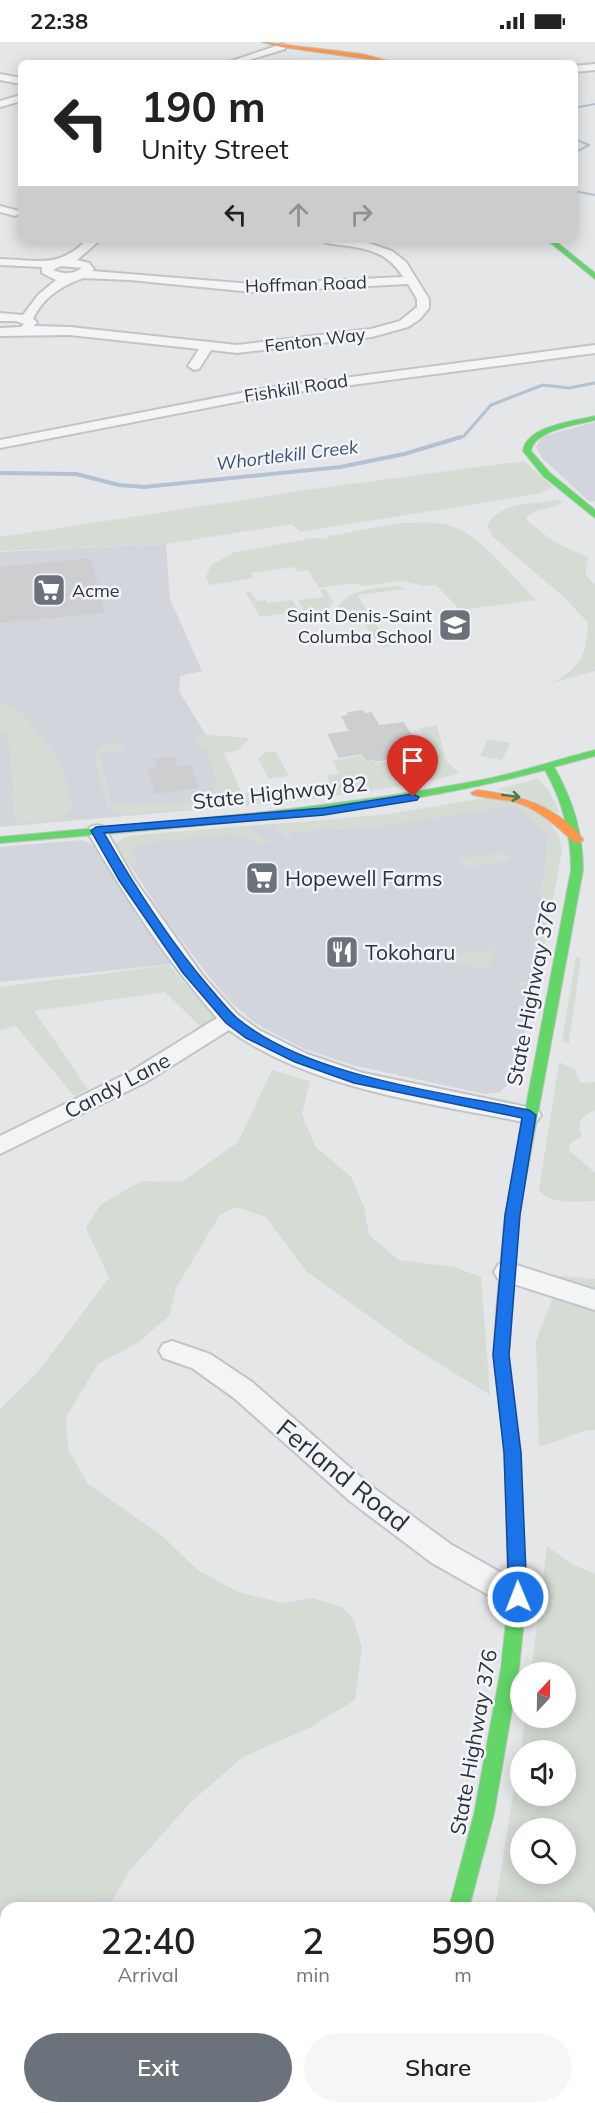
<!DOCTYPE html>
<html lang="en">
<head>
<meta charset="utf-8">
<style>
  body { margin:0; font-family:Mulish,sans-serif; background:#f6f6f6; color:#222; height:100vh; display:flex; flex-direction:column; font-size:22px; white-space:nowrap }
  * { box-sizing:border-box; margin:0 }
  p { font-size:20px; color:#767676 }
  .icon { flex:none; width:33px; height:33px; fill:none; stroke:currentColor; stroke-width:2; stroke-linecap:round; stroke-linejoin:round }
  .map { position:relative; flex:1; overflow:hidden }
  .panel { position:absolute; left:0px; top:1860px; width:596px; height:212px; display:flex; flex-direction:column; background:#fff; border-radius:18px 18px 0 0; box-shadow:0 3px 15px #0003 }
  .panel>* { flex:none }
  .hud { position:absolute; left:18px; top:18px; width:560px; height:183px; border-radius:9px; box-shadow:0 3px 15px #0003; background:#fff; color:#222; overflow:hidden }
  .needle { width:39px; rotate:22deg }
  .buttons { position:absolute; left:510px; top:1620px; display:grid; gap:12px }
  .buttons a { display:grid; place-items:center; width:66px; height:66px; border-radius:50%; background:#fff; box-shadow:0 3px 15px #0003; font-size:30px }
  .pin { position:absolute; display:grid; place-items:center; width:51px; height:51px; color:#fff; margin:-62px -26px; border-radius:50% 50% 50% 0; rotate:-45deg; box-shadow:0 0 6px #0007 }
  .pin .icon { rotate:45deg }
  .me { position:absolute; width:66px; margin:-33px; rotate:359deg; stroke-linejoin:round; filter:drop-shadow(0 0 4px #0008) }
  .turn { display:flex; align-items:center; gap:21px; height:126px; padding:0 24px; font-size:27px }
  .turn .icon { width:78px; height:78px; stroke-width:2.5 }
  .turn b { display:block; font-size:42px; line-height:51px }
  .lanes { display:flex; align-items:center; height:57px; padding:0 24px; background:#0003; justify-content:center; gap:30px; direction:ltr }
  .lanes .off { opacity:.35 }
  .eta { display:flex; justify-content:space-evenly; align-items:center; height:102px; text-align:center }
  .eta b { font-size:36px; font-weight:600; line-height:42px }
  .button { display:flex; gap:12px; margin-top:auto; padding:12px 24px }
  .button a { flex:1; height:69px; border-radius:36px; background:#6c727c; color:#fff; font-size:24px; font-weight:600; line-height:69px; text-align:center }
  .button a+a { background:#f6f6f6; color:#222 }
  .status { display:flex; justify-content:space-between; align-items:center; height:42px; padding:0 30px; background:#fff; direction:ltr }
  .status svg { height:16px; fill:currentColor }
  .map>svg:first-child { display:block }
  .built { fill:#d2d5db }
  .green { fill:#d4dcd4; fill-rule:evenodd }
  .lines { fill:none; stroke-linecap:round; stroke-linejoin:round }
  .stream-far2 { stroke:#b3c2d2; stroke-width:2 }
  .stream-far1 { stroke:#b3c2d2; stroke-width:3 }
  .stream { stroke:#b3c2d2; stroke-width:4 }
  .building { fill:#ccced0 }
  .street-casing { stroke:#c2c4c6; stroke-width:4 }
  .fast-casing { stroke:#c2c4c6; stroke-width:2 }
  .slow-casing { stroke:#c2c4c6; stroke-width:2 }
  .street { fill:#f3f4f5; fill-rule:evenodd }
  .fast { fill:#63d668; fill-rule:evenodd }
  .slow { fill:#ff974d; fill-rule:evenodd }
  .oneway { stroke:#447c53 }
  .route { fill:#1a73e8; stroke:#114b97; stroke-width:1.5 }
  .labels { text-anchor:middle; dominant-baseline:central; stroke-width:5; stroke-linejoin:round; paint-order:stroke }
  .far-street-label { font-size:18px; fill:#2b3342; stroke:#f2f4f7 }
  .far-water-label { font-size:18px; font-style:italic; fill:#365175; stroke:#f2f4f7 }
  .far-poi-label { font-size:18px; fill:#2b3342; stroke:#f2f4f7; text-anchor:start }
  .street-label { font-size:21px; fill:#2b3342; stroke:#f2f4f7 }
  .poi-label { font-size:21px; fill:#2b3342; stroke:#f2f4f7; text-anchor:start }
  .near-street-label { font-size:26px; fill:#2b3342; stroke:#f2f4f7 }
</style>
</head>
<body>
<div class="status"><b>22:38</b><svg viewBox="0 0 49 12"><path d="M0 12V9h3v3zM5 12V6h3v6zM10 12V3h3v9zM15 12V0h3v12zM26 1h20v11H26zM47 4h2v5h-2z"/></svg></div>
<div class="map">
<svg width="595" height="2071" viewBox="0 0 595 2071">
  <rect width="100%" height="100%" fill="#e4e6e8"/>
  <!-- built -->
  <path class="built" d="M 595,380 L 595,459 L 590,460 L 542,416 L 536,405 L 541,395 Z
    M 166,502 L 170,557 L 202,629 L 180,634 L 179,649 L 216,709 L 239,764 L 0,785 L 0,510 Z
    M 514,760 L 553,787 L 539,925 L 528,979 L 512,1038 L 500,1050 L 485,1052 L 352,1023 L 302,1006 L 255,981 L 230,959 L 212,938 L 168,881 L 128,820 L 127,795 L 272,782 L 363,778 Z
    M 81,798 L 89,801 L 98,808 L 173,922 L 0,940 L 0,805 Z"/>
  <!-- green -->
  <path class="green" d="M 524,419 L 553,445 L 537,452 L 300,490 L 291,482 L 166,502 L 0,509 L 0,495 L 321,446 Z
    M 557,458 L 562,460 C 552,469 532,464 526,478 L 553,499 L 588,516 L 585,532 L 595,543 L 595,629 L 552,641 C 582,624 586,615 588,581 L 564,555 L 493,495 L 487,484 C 498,460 534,462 557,458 Z
    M 402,481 C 421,481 440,479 457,486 C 482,496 516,538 536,558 L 460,568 L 436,543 L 426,544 L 401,539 L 363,544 L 352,541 L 319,546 L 308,528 L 297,530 L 294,525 L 251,531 L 253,536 L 210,543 L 206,535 L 211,523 L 235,510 L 314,496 L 325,497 L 329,494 Z
    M 399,544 L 407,547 L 357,553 L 387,599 L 415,595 L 420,601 L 381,605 L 354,568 L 335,571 C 344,546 377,546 399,544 Z
    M 325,547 L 333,560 L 325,572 L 306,573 L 298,558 L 324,555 L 320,548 Z
    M 245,549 L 250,549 L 256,559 L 265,558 L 268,561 L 292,558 L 300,569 L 260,575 Z
    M 0,661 L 22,671 L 61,720 L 72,764 L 72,769 L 60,777 L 49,780 L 15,781 L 8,691 L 0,691 Z
    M 437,683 L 446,719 L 459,731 L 427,740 L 298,759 L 121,773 L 108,765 L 95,720 L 95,713 C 102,704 112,698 123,701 L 122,708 L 100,711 L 112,764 C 133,762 208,767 215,746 C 218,736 210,719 207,709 L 201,707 L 194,692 L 250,696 L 238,708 L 224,711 L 242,752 L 254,750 L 258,756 L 273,753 L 275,749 L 329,739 L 327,733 L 339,732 L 332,719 L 362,713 L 366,720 L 374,719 L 375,721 L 419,714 L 429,702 L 419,686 Z
    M 488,697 L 510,701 L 502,718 L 480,714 Z
    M 266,710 L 276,710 L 289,734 L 269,737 L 258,717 Z
    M 538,737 L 548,747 L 560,771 L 497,747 Z
    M 485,756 C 496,757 512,756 522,761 C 543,771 560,785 562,809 L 538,938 L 535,942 L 520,944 L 515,941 L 515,939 L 529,940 L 549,791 L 514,764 L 382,784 L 289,790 L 291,798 L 268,783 L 389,772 Z
    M 244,784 L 253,787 L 271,800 L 256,802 L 247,794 L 238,792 L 152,800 L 128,806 L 140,824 L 128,822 L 116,802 L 127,794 Z
    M 503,811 L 511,815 L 504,820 L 468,825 L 463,824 L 459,820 L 463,816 Z
    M 493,901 L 496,903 L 488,927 L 429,917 L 415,909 L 421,908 L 425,915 L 429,916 L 491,908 Z
    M 576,915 L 581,915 L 569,1001 L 562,1000 Z
    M 169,923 L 217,979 L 203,987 L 165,950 L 34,969 L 88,1047 L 74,1054 L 16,984 L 0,988 L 0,945 Z
    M 559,1020 L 575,1027 L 580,1041 L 595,1040 L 595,1068 C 582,1075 575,1079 582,1094 C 576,1099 568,1100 569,1108 L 595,1131 L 595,1159 C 577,1159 551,1164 539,1148 Z
    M 272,1028 L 310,1039 L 302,1072 L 315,1104 L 351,1135 L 364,1165 L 369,1193 L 398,1218 L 454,1225 L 481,1235 L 490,1353 L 409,1303 L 306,1229 L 266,1175 L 235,1165 L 219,1174 L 176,1246 L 169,1274 L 139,1300 L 98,1322 L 66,1375 L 68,1407 L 88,1442 L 161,1493 L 199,1529 L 238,1550 L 283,1561 L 312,1556 L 342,1565 L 354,1578 L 362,1606 L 355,1658 L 309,1686 L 243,1715 L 192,1759 L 130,1828 L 108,1866 L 6,1866 L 6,2065 L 4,2071 L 0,2071 L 0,1367 L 38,1330 L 109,1236 L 86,1186 L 100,1163 L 141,1139 L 182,1140 L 238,1100 Z
    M 549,1233 L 595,1237 L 595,1388 L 587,1388 L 539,1405 L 536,1299 L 552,1258 Z
    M 547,1504 L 573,1523 L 595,1532 L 595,2071 L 449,2071 L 451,2066 L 590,2066 L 590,1866 L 495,1866 L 520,1709 L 520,1754 L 566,1754 L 566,1708 L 521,1708 L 525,1676 L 566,1676 L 566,1630 L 531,1630 ZM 520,1786 L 566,1786 L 566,1832 L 520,1832 Z"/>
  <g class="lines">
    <!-- stream-far2 -->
    <path class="stream-far2" d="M 574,66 L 595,62
      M 574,97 L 589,103 L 574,111
      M 574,149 L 595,153"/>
    <!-- stream-far1 -->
    <path class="stream-far1" d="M 456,396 L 464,394 L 491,363 L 543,343 L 569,346 L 595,341"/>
    <!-- stream -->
    <path class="stream" d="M 0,431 L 76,432 L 119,443 L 144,445 L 340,425 L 404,412 L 461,395"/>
  </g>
  <!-- building -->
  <path class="building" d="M 91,516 L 105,571 L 0,581 L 0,525 Z
    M 363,668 L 365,671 L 372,670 L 379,683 L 404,680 L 418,704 L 393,708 L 397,714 L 392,715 L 393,717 L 375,720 L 374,718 L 366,719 L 362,712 L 339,716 L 327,692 L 349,689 L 341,674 L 348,673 L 347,670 Z
    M 174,715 L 177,725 L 191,723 L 199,746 L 155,752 L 148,728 L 157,727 L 154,717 Z"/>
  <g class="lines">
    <defs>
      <path id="street" d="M 282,2 L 285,3 L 285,7 L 239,21 L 226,21 Z
        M 595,22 L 595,28 L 574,30 L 574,24 Z
        M 0,32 L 21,36 L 21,42 L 0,38 Z
        M 21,53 L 21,59 L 0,65 L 0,59 Z
        M 0,164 L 19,169 L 20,171 L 15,174 L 0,170 Z
        M 87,198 L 100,198 L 77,218 L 89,221 L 94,227 L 92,229 L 252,242 L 403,235 C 385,205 359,206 327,201 L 321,198 L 368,201 L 392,209 L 406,220 L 429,257 L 429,266 L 420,277 L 408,285 L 372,295 L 237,311 L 211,308 L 199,327 L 194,328 L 188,324 L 199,307 L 70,293 L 0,294 L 0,286 L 21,285 L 24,282 L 16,279 L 0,279 L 0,271 L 23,273 L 38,253 L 56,238 L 42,231 L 42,225 L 0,223 L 0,217 C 39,218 57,227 87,198 ZM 61,224 L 82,226 C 72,233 63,232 53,228 ZM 83,236 L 130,238 L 252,250 L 408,242 L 417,257 L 417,265 L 400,279 L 371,287 L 237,303 L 70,285 L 34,284 L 37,280 L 33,277 C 43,255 62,244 83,236 Z
        M 595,303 L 595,311 L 267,354 L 0,406 L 0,398 L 267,346 Z
        M 97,783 L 104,785 L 134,837 L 203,934 L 238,973 L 259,988 L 307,1012 L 363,1031 L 537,1067 L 541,1073 L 537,1079 L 529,1081 C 430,1061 313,1048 229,988 L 146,1040 L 0,1112 L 0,1094 L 130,1030 L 217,976 C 167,919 125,855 87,789 L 90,785 Z
        M 507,1220 L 595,1248 L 595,1268 L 498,1237 L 494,1230 L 498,1223 Z
        M 172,1299 L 210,1312 L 252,1340 L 371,1444 L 452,1503 L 528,1546 L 533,1555 L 528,1564 L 518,1568 L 508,1564 L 432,1521 L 351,1460 L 234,1356 L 192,1326 L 163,1316 L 159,1309 L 163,1302 Z"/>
      <path id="fast" d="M 547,198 L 554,198 L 595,231 L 595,237 Z
        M 595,374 L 595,378 C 577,383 534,388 531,409 L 549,430 L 595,468 L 595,476 L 543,434 L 523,409 C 526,384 574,379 595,374 Z
        M 595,708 L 595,714 L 554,725 C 573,758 583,790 583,828 L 519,1174 L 513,1258 L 510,1262 L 505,1264 L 500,1262 L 497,1258 L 505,1174 L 571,828 C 571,791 563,760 545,728 C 367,775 182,785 0,801 L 0,795 C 159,780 319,769 476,739 C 516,732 555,718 595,708 Z
        M 517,1552 L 523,1554 L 526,1560 L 519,1626 L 494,1772 L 469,1866 L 449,1866 L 474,1772 L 501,1626 L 508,1560 L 511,1554 Z
        M 395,2066 L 417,2066 L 415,2071 L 393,2071 Z"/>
      <path id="slow" d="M 262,0 L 362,12 L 396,21 L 281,5 Z
        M 477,748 C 519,753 556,763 584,798 L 578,801 L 574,800 C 555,783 537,765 511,759 C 498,757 485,756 473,753 L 471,751 Z
        M 505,1252 L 510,1254 L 513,1258 L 509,1313 L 521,1411 L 526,1560 L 523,1566 L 517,1568 L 511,1566 L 508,1560 L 505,1411 L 493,1313 L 497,1258 L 500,1254 Z"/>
    </defs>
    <!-- street casing -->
    <use href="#street" class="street-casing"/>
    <!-- fast casing -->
    <use href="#fast" class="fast-casing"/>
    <!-- slow casing -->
    <use href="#slow" class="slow-casing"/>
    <!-- street -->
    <use href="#street" class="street"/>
    <!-- fast -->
    <use href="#fast" class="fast"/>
    <!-- slow -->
    <use href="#slow" class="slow"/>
  </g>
  <!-- one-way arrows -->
  <defs><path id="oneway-shaft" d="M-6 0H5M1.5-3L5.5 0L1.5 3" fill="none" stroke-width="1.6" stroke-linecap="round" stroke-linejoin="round" transform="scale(1.5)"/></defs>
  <use class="oneway" href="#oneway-shaft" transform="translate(511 754) rotate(8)"/>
  <!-- route -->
  <path class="route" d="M 413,752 L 419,755 L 417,758 L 324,773 L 104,791 C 135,845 169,898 209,945 C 218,955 227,967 237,976 C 306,1034 441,1050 529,1068 L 536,1073 L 520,1173 L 509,1313 L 521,1411 L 527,1555 L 524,1560 L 518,1563 L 511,1560 L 509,1555 L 504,1411 L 493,1313 L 505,1173 L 522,1076 L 354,1041 L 295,1020 L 246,996 L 226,981 L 183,931 L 119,838 L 91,789 L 96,785 L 324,766 Z"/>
  <!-- icons -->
  <defs>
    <symbol id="supermarket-square" viewBox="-11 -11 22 22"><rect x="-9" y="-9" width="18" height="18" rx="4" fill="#6c727c" stroke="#f2f4f7"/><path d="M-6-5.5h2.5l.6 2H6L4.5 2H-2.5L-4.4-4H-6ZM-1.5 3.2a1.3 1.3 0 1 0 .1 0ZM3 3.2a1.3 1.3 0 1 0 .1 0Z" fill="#fff"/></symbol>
    <symbol id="school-square" viewBox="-11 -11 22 22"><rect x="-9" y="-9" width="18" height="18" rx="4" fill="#6c727c" stroke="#f2f4f7"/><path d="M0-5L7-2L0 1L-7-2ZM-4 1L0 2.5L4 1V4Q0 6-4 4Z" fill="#fff"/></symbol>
    <symbol id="restaurant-square" viewBox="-11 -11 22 22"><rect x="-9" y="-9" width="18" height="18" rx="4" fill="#6c727c" stroke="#f2f4f7"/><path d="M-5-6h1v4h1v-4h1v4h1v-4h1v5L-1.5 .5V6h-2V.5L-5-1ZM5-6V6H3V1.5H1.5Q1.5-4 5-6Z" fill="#fff"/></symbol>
  </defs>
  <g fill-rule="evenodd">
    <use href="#supermarket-square" x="30" y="529" width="38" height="38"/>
    <use href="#school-square" x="436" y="564" width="38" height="38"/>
    <use href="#supermarket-square" x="243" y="817" width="38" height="38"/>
    <use href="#restaurant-square" x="323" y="891" width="38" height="38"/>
  </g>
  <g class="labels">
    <!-- far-street labels -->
    <g class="far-street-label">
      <text transform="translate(306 242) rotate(-2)">Hoffman Road</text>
      <text transform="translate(315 298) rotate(-7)">Fenton Way</text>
      <text transform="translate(296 346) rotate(-9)">Fishkill Road</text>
    </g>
    <!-- far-water labels -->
    <g class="far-water-label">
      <text transform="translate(287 413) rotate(-7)">Whortlekill Creek</text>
    </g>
    <!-- far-poi labels -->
    <g class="far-poi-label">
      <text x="72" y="548">Acme</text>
      <text x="432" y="573" text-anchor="end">Saint Denis-Saint<tspan x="432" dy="21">Columba School</tspan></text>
    </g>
    <!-- street labels -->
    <g class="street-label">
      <text transform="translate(280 750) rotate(-6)">State Highway 82</text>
      <text transform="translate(531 951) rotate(-79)">State Highway 376</text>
      <text transform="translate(117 1043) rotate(-28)">Candy Lane</text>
      <text transform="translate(473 1700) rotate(-80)">State Highway 376</text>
    </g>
    <!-- poi labels -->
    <g class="poi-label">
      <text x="285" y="836">Hopewell Farms</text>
      <text x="365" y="910">Tokoharu</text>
    </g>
    <!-- near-street labels -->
    <g class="near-street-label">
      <text transform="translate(343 1433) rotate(39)">Ferland Road</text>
    </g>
  </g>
</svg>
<div class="buttons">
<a><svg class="needle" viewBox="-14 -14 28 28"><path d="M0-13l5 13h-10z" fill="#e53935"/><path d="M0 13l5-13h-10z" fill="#767676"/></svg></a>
<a><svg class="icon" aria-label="sound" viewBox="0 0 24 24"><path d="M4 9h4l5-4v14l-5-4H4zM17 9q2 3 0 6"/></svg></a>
<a><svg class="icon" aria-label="search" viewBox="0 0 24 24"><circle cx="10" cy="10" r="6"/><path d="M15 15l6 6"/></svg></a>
</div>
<div class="pin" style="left:413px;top:755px;background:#d93025"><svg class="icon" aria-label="arrive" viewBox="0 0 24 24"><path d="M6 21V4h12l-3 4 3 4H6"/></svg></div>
<svg class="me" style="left:518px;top:1555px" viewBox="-20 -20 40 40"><circle r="17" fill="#1a73e8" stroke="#fff" stroke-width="3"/><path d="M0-11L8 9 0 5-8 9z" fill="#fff"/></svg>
<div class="hud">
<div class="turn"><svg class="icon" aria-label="left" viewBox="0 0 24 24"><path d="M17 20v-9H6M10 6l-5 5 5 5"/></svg><div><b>190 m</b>Unity Street</div></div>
<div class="lanes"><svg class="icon" aria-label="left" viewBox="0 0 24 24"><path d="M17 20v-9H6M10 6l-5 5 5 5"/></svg><svg class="icon off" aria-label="ahead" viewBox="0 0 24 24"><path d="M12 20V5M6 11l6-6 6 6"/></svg><svg class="icon off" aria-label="right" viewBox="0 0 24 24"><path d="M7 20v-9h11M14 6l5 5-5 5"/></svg></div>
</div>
<section class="panel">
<div class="eta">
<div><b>22:40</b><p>Arrival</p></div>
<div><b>2</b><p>min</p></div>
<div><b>590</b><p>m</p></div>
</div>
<div class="button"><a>Exit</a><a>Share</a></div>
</section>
</div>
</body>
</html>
